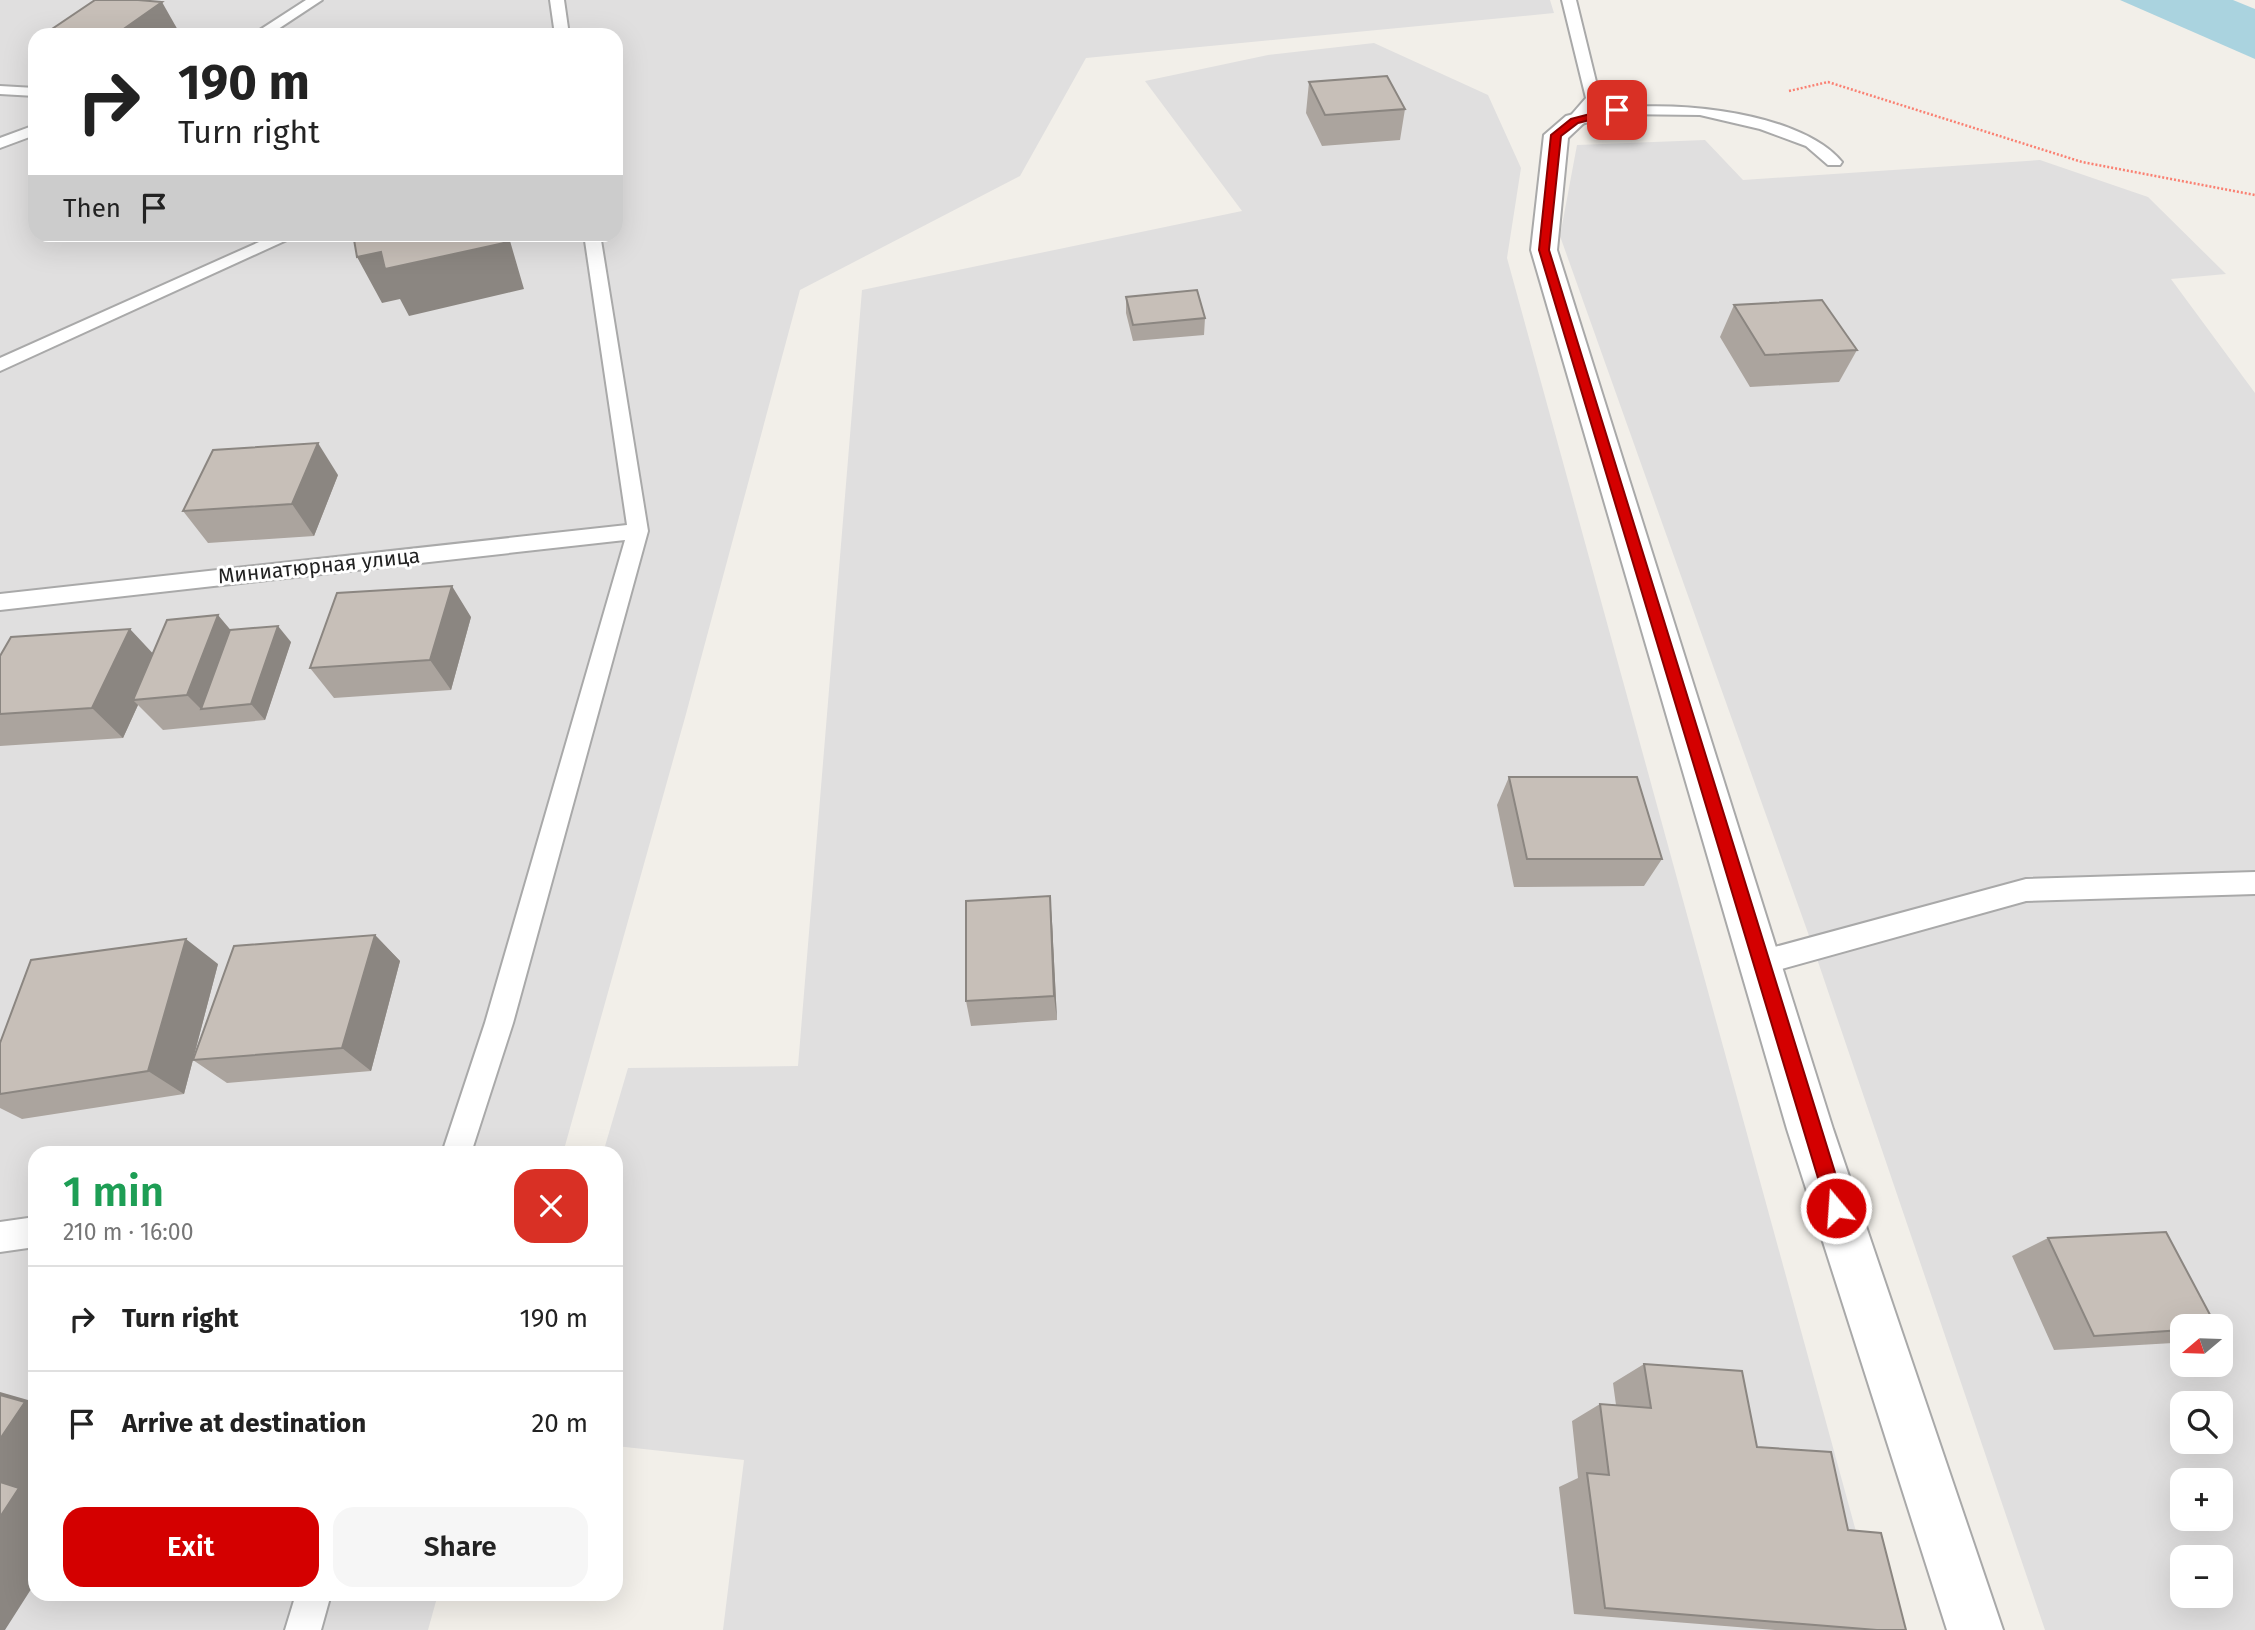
<!DOCTYPE html>
<html lang="en">
<head>
<meta charset="utf-8">
<style>
  body { margin:0; font-family:"Fira Sans",sans-serif; background:#f6f6f6; color:#222; height:100vh; display:flex; flex-direction:column; font-size:26px; white-space:nowrap }
  * { box-sizing:border-box; margin:0 }
  p { font-size:23px; color:#767676 }
  .icon { flex:none; width:38px; height:38px; fill:none; stroke:currentColor; stroke-width:2; stroke-linecap:round; stroke-linejoin:round }
  .map { position:relative; flex:1; overflow:hidden }
  .panel { position:absolute; left:28px; top:1146px; width:595px; height:455px; display:flex; flex-direction:column; background:#fff; border-radius:21px; box-shadow:0 7px 28px #0002 }
  .panel>* { flex:none }
  .guide { position:absolute; left:28px; top:28px; width:595px; height:214px; border-radius:21px; box-shadow:0 7px 28px #0002; background:#fff; color:#222; overflow:hidden }
  .needle { width:46px; rotate:251deg }
  .tools { position:absolute; left:2170px; top:1314px; display:grid; gap:14px }
  .tools a { display:grid; place-items:center; width:63px; height:63px; border-radius:14px; background:#fff; box-shadow:0 7px 28px #0002; font-size:35px }
  .pin { position:absolute; display:grid; place-items:center; width:60px; height:60px; color:#fff; margin:-30px; border-radius:14px; box-shadow:0 4px 10px #0006 }
  .me { position:absolute; width:77px; margin:-38px; rotate:342deg; stroke-linejoin:round; filter:drop-shadow(0 0 5px #0008) }
  .turn { display:flex; align-items:center; gap:24px; height:147px; padding:0 35px; font-size:32px }
  .turn .icon { width:91px; height:91px; stroke-width:2.5 }
  .turn b { display:block; font-size:49px; line-height:60px }
  .then { display:flex; align-items:center; height:66px; padding:0 35px; background:#0003; gap:14px; font-size:26px }
  .round { display:grid; place-items:center; flex:none; width:74px; height:74px; border-radius:21px; background:#f6f6f6 }
  .overview { display:flex; align-items:center; justify-content:space-between; height:119px; padding:0 35px }
  h1 { font-size:42px; font-weight:600; line-height:52px; color:#1e9e55 }
  .button { display:flex; gap:14px; margin-top:auto; padding:14px 35px }
  .button a { flex:1; height:80px; border-radius:21px; background:#d40000; color:#fff; font-size:28px; font-weight:600; line-height:80px; text-align:center }
  .button a+a { background:#f6f6f6; color:#222 }
  ul { padding:0; list-style:none }
  li { display:flex; align-items:center; gap:21px; height:105px; padding:0 35px; border-top:2px solid #e0e0e0 }
  li div { flex:1 }
  li b { display:block; font-size:26px }
  li em { font-style:normal }
  .map>svg:first-child { display:block }
  .residential { fill:#e0dfdf; fill-rule:evenodd }
  .water { fill:#aad3df }
  .lines { fill:none; stroke-linecap:round; stroke-linejoin:round }
  .service-casing { stroke:#a9a9a9; stroke-width:4 }
  .minor-casing { stroke:#a9a9a9; stroke-width:4 }
  .path { stroke:#fa8072; stroke-width:2.5; stroke-dasharray:2 2; stroke-linecap:butt }
  .service { fill:#fff; fill-rule:evenodd }
  .minor { fill:#fff; fill-rule:evenodd }
  .wall { fill:#aba49e }
  .shaded-wall { fill:#8b8681 }
  .building { fill:#c7bfb8; stroke:#8b8681; stroke-width:2 }
  .route { fill:#d40000; stroke:#8a0000; stroke-width:2 }
  .labels { text-anchor:middle; dominant-baseline:central; stroke-width:6; stroke-linejoin:round; paint-order:stroke }
  .street-label { font-size:21px; fill:#222; stroke:#fff }
</style>
</head>
<body>
<div class="map">
<svg width="2255" height="1630" viewBox="0 0 2255 1630">
  <rect width="100%" height="100%" fill="#f2efe9"/>
  <!-- residential -->
  <path class="residential" d="M 0,0 L 1550,0 L 1554,13 L 1086,58 L 1020,176 L 800,290 L 686,714 L 563,1153 L 35,1153 L 35,1594 L 438,1594 L 428,1630 L 0,1630 ZM 35,35 L 616,35 L 616,234 L 35,234 Z
    M 1374,43 L 1488,95 L 1521,168 L 1507,258 L 1883,1630 L 723,1630 L 744,1460 L 616,1446 L 616,1153 L 603,1153 L 628,1068 L 798,1066 L 862,290 L 1242,211 L 1145,81 L 1268,55 Z
    M 1705,140 L 1743,180 L 2040,160 L 2148,197 L 2226,274 L 2171,279 L 2255,393 L 2255,1630 L 2045,1630 L 1813,947 L 1560,236 L 1577,145 ZM 2182,1326 L 2221,1326 L 2221,1365 L 2182,1365 ZM 2182,1404 L 2221,1404 L 2221,1442 L 2182,1442 ZM 2182,1480 L 2221,1480 L 2221,1519 L 2182,1519 ZM 2182,1558 L 2221,1558 L 2221,1596 L 2182,1596 Z"/>
  <!-- water -->
  <path class="water" d="M 2120,0 L 2233,0 L 2255,9 L 2255,59 Z"/>
  <g class="lines">
    <defs>
      <path id="service" d="M 306,0 L 322,0 L 269,35 L 252,35 Z
        M 550,0 L 564,0 L 569,35 L 555,35 Z
        M 1562,0 L 1576,0 L 1600,98 L 1589,113 C 1652,97 1798,108 1842,162 L 1840,165 L 1828,165 L 1806,146 L 1760,129 L 1700,115 L 1617,114 L 1574,126 L 1569,124 L 1566,121 L 1586,98 Z
        M 0,86 L 35,88 L 35,96 L 0,94 Z
        M 35,125 L 35,135 L 0,148 L 0,138 Z
        M 277,234 L 300,234 L 0,371 L 0,358 Z
        M 584,234 L 600,234 L 648,531 L 513,1023 L 471,1153 L 442,1153 L 485,1023 L 625,540 L 0,610 L 0,594 L 627,525 Z
        M 2255,872 L 2255,894 L 2026,901 L 1760,975 L 1751,971 L 1747,963 L 1751,955 L 1760,951 L 2026,879 Z
        M 35,1217 L 35,1247 L 0,1252 L 0,1222 Z
        M 296,1594 L 331,1594 L 321,1630 L 285,1630 Z"/>
      <path id="minor" d="M 1574,114 L 1582,116 L 1586,121 L 1568,138 L 1557,250 L 1833,1129 L 2003,1630 L 1947,1630 L 1787,1129 L 1531,250 L 1544,135 L 1566,116 Z"/>
    </defs>
    <!-- service casing -->
    <use href="#service" class="service-casing"/>
    <!-- minor casing -->
    <use href="#minor" class="minor-casing"/>
    <!-- path -->
    <path class="path" d="M 1789,91 L 1828,82 L 2082,162 L 2255,195"/>
    <!-- service -->
    <use href="#service" class="service"/>
    <!-- minor -->
    <use href="#minor" class="minor"/>
  </g>
  <!-- wall -->
  <path class="wall" d="M 49,31 L 94,35 L 52,35 Z
    M 1309,82 L 1405,109 L 1400,140 L 1322,146 L 1306,113 Z
    M 1126,297 L 1205,318 L 1204,335 L 1133,341 L 1126,313 Z
    M 1734,305 L 1857,350 L 1839,382 L 1750,387 L 1720,337 Z
    M 338,475 L 314,536 L 208,543 L 183,511 Z
    M 471,617 L 451,690 L 334,698 L 310,668 Z
    M 230,630 L 291,642 L 265,720 L 163,730 L 138,705 L 123,738 L 0,746 L 0,656 L 153,653 Z
    M 1509,777 L 1662,859 L 1644,886 L 1514,887 L 1497,805 Z
    M 1052,922 L 1057,1020 L 971,1026 L 966,1001 Z
    M 375,935 L 400,961 L 371,1071 L 227,1083 L 193,1060 L 184,1094 L 22,1119 L 0,1108 L 0,1043 L 218,964 L 193,1059 Z
    M 2048,1238 L 2182,1326 L 2182,1340 L 2173,1343 L 2054,1350 L 2012,1256 Z
    M 1644,1364 L 1757,1447 L 1848,1530 L 1906,1630 L 1775,1630 L 1574,1614 L 1559,1487 L 1578,1478 L 1572,1421 L 1600,1404 L 1616,1405 L 1613,1383 Z"/>
  <!-- shaded-wall -->
  <path class="shaded-wall" d="M 162,2 L 179,32 L 175,35 L 115,35 Z
    M 502,234 L 508,234 L 524,289 L 409,316 L 400,299 L 382,303 L 357,257 L 381,252 Z
    M 318,443 L 338,475 L 314,536 L 292,504 Z
    M 452,586 L 471,617 L 451,690 L 430,660 Z
    M 218,615 L 244,646 L 201,709 L 187,695 Z
    M 278,626 L 291,642 L 265,720 L 251,704 Z
    M 130,629 L 159,660 L 133,700 L 138,705 L 123,738 L 92,708 Z
    M 1050,896 L 1052,922 L 1057,1020 L 1054,996 Z
    M 375,935 L 400,961 L 371,1071 L 342,1048 Z
    M 186,939 L 218,964 L 184,1094 L 148,1071 Z
    M 0,1392 L 35,1402 L 35,1583 L 5,1630 L 0,1630 Z"/>
  <!-- building -->
  <path class="building" d="M 95,0 L 138,0 L 162,2 L 115,35 L 94,35 L 49,31 Z
    M 1387,76 L 1405,109 L 1325,115 L 1309,82 Z
    M 353,234 L 502,234 L 504,243 L 385,269 L 381,252 L 357,257 Z
    M 1197,290 L 1205,318 L 1133,325 L 1126,297 Z
    M 1822,300 L 1857,350 L 1765,355 L 1734,305 Z
    M 318,443 L 292,504 L 183,511 L 213,450 Z
    M 452,586 L 430,660 L 310,668 L 337,593 Z
    M 218,615 L 187,695 L 133,700 L 167,620 Z
    M 278,626 L 251,704 L 201,709 L 230,630 Z
    M 130,629 L 92,708 L 0,714 L 0,656 L 11,637 Z
    M 1509,777 L 1637,777 L 1662,859 L 1527,859 Z
    M 1050,896 L 1054,996 L 966,1001 L 966,901 Z
    M 375,935 L 342,1048 L 193,1060 L 234,946 Z
    M 186,939 L 148,1071 L 0,1094 L 0,1043 L 31,960 Z
    M 2166,1232 L 2216,1326 L 2182,1326 L 2182,1330 L 2094,1336 L 2048,1238 Z
    M 1644,1364 L 1742,1371 L 1757,1447 L 1831,1452 L 1848,1530 L 1881,1533 L 1906,1630 L 1877,1630 L 1605,1608 L 1587,1473 L 1609,1475 L 1600,1404 L 1651,1408 Z
    M 0,1395 L 25,1402 L 0,1439 Z
    M 0,1482 L 19,1488 L 0,1517 Z"/>
  <!-- route -->
  <path class="route" d="M 1617,107 L 1621,108 L 1621,112 L 1578,123 L 1561,136 L 1549,250 L 1846,1208 L 1843,1215 L 1836,1217 L 1830,1215 L 1827,1208 L 1539,250 L 1551,135 L 1571,119 Z"/>
  <g class="labels">
    <!-- street labels -->
    <g class="street-label">
      <text transform="translate(319 566) rotate(-6)">Миниатюрная улица</text>
    </g>
  </g>
</svg>
<div class="tools">
<a><svg class="needle" viewBox="-14 -14 28 28"><path d="M0-13l5 13h-10z" fill="#e53935"/><path d="M0 13l5-13h-10z" fill="#767676"/></svg></a>
<a><svg class="icon" aria-label="search" viewBox="0 0 24 24"><circle cx="10" cy="10" r="6"/><path d="M15 15l6 6"/></svg></a>
<a>+</a>
<a>−</a>
</div>
<div class="pin" style="left:1617px;top:110px;background:#d93025"><svg class="icon" aria-label="arrive" viewBox="0 0 24 24"><path d="M6 21V4h12l-3 4 3 4H6"/></svg></div>
<svg class="me" style="left:1836px;top:1208px" viewBox="-20 -20 40 40"><circle r="17" fill="#d40000" stroke="#fff" stroke-width="3"/><path d="M0-11L8 9 0 5-8 9z" fill="#fff"/></svg>
<div class="guide">
<div class="turn"><svg class="icon" aria-label="right" viewBox="0 0 24 24"><path d="M7 20v-9h11M14 6l5 5-5 5"/></svg><div><b>190 m</b>Turn right</div></div>
<div class="then">Then<svg class="icon" aria-label="arrive" viewBox="0 0 24 24"><path d="M6 21V4h12l-3 4 3 4H6"/></svg></div>
</div>
<section class="panel">
<div class="overview"><div><h1>1 min</h1><p>210 m · 16:00</p></div><a class="round" style="background:#d93025;color:#fff"><svg class="icon" aria-label="close" viewBox="0 0 24 24"><path d="M6 6l12 12M18 6L6 18"/></svg></a></div>
<ul>
<li><svg class="icon" aria-label="right" viewBox="0 0 24 24"><path d="M7 20v-9h11M14 6l5 5-5 5"/></svg><div><b>Turn right</b></div><em>190 m</em></li>
<li><svg class="icon" aria-label="arrive" viewBox="0 0 24 24"><path d="M6 21V4h12l-3 4 3 4H6"/></svg><div><b>Arrive at destination</b></div><em>20 m</em></li>
</ul>
<div class="button"><a>Exit</a><a>Share</a></div>
</section>
</div>
</body>
</html>
